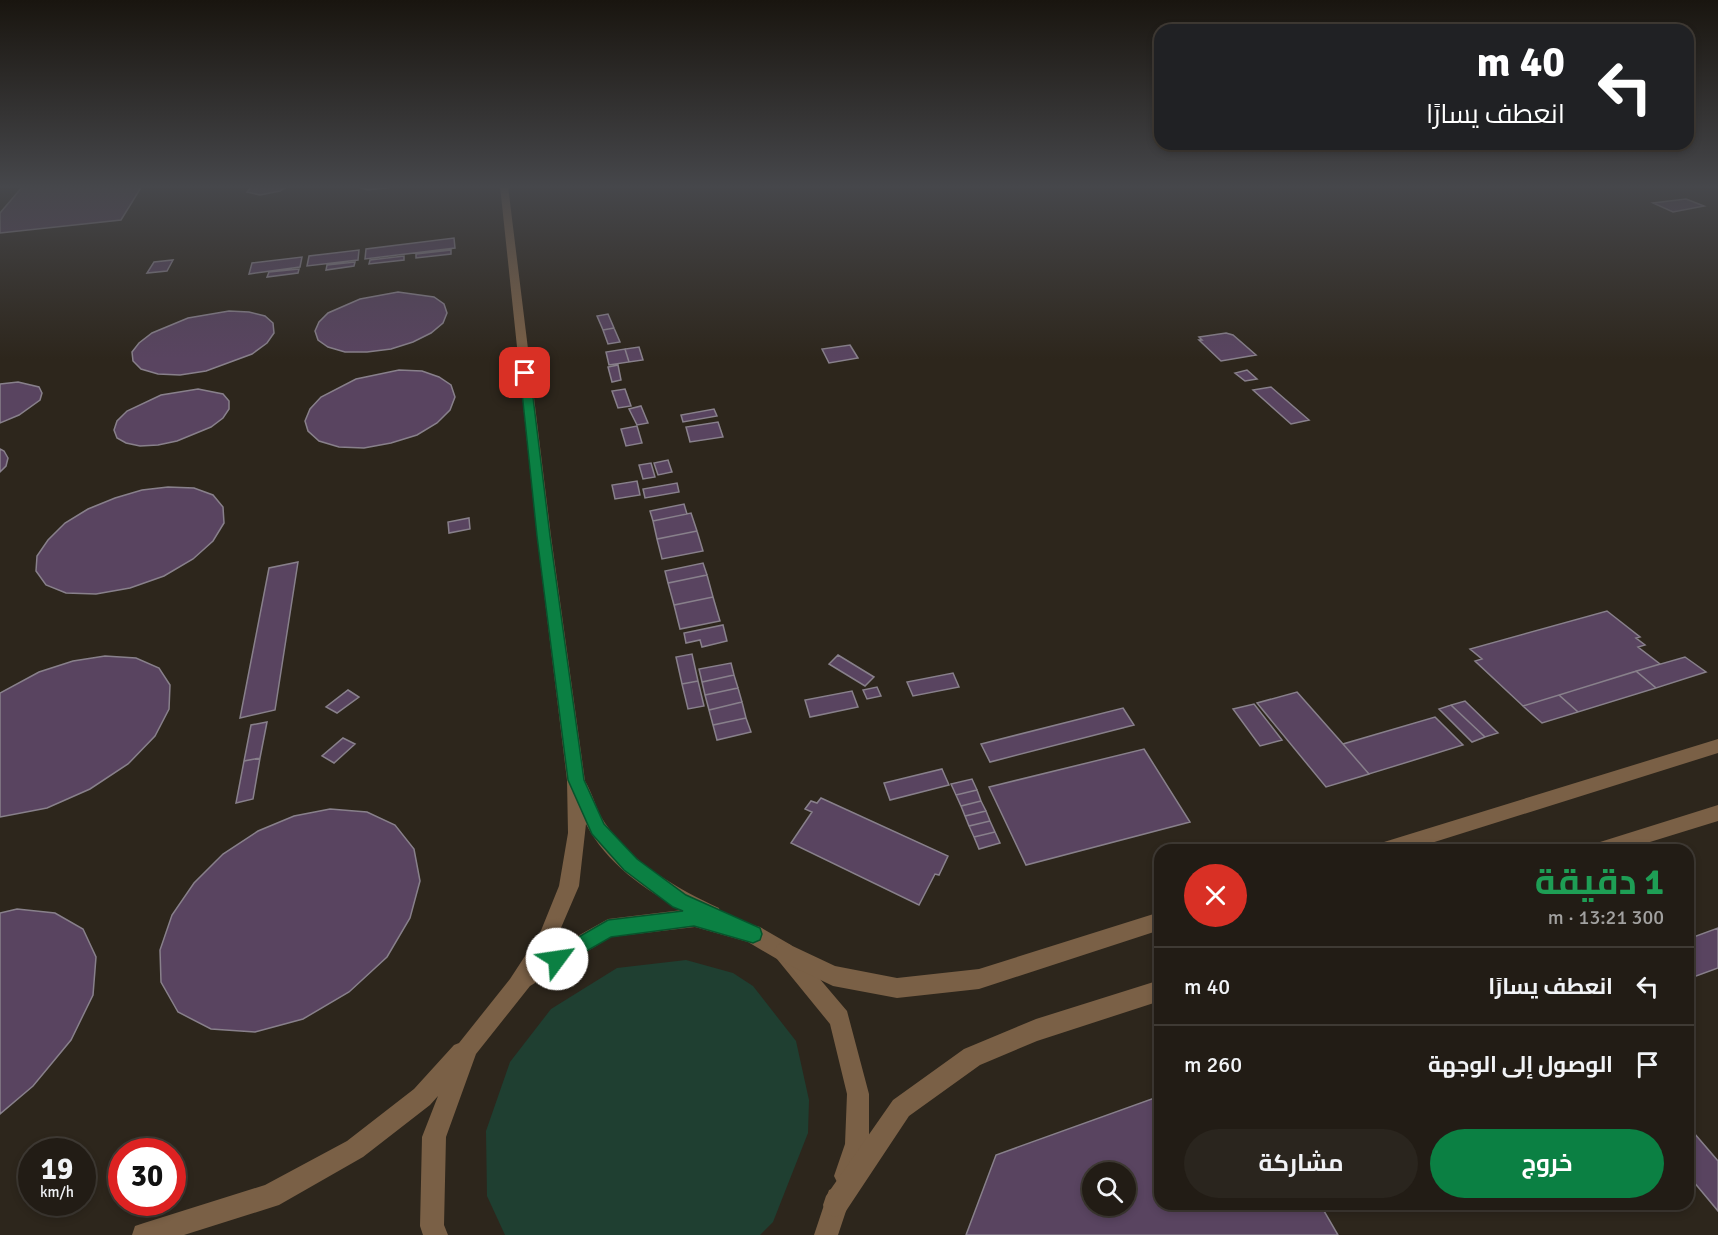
<!DOCTYPE html>
<html lang="ar">
<head>
<meta charset="utf-8">
<style>
  body { margin:0; font-family:Signika,Cairo,sans-serif; background:#2a251e; color:#f1f3f6; direction:rtl; height:100vh; display:flex; flex-direction:column; font-size:22px; white-space:nowrap }
  * { box-sizing:border-box; margin:0 }
  p { font-size:20px; color:#a2a1a0 }
  .icon { flex:none; width:33px; height:33px; fill:none; stroke:currentColor; stroke-width:2; stroke-linecap:round; stroke-linejoin:round }
  .map { position:relative; flex:1; overflow:hidden; direction:ltr }
  .details { position:absolute; left:1154px; top:844px; width:540px; height:366px; display:flex; flex-direction:column; background:#221c15; border-radius:18px; box-shadow:0 3px 9px #0003,0 0 0 2px #3f3a34; direction:rtl }
  .details>* { flex:none }
  .guide { position:absolute; left:1154px; top:24px; width:540px; height:126px; border-radius:18px; box-shadow:0 3px 9px #0003,0 0 0 2px #3f3a34; direction:rtl; background:#202124; color:#fff; overflow:hidden }
  .buttons { position:absolute; left:1082px; top:1162px; display:grid; gap:12px }
  .buttons a { display:grid; place-items:center; width:54px; height:54px; border-radius:50%; background:#221c15; box-shadow:0 3px 9px #0003,0 0 0 2px #3f3a34; font-size:30px }
  .speed { position:absolute; left:18px; top:1138px; display:flex; gap:12px; font-size:30px; font-weight:700; text-align:center }
  .speed>* { display:grid; place-content:center; width:78px; height:78px; border-radius:50%; background:#221c15; box-shadow:0 3px 9px #0003,0 0 0 2px #3f3a34; line-height:1 }
  .speed small { font-size:15px; font-weight:400 }
  .speed .limit { border:9px solid #d22; background:#fff; color:#111 }
  .pin { position:absolute; display:grid; place-items:center; width:51px; height:51px; color:#fff; margin:-26px; border-radius:12px; box-shadow:0 3px 9px #0006 }
  .me { position:absolute; width:66px; margin:-33px; rotate:59deg; stroke-linejoin:round; filter:drop-shadow(0 0 4px #0008) }
  .turn { display:flex; align-items:center; gap:21px; height:126px; padding:0 30px; font-size:27px }
  .turn .icon { width:78px; height:78px; stroke-width:2.5 }
  .turn b { display:block; font-size:42px; line-height:51px }
  .round { display:grid; place-items:center; flex:none; width:63px; height:63px; border-radius:32px; background:#2a251e }
  .head { display:flex; align-items:center; justify-content:space-between; height:102px; padding:0 30px }
  h1 { font-size:36px; font-weight:700; line-height:45px; color:#1e9e55 }
  .button { display:flex; gap:12px; margin-top:auto; padding:12px 30px }
  .button a { flex:1; height:69px; border-radius:36px; background:#0b8043; color:#fff; font-size:24px; font-weight:700; line-height:69px; text-align:center }
  .button a+a { background:#2a251e; color:#f1f3f6 }
  ul { padding:0; list-style:none }
  li { display:flex; align-items:center; gap:18px; height:78px; padding:0 30px; border-top:2px solid #3f3a34 }
  li div { flex:1 }
  li b { display:block; font-size:22px }
  li em { font-style:normal }
  .map>svg:first-child { display:block }
  .green { fill:#1f3f31 }
  .building { fill:#594460; stroke:#88808b; stroke-width:1.5; fill-rule:evenodd }
  .lines { fill:none; stroke-linecap:round; stroke-linejoin:round }
  .minor { fill:#7a6046; fill-rule:evenodd }
  .tertiary { fill:#7a6046; fill-rule:evenodd }
  .route { fill:#0b8043; stroke:#07532c; stroke-width:1.5 }
</style>
</head>
<body>
<div class="map">
<svg width="1718" height="1235" viewBox="0 0 1718 1235">
  <rect width="100%" height="100%" fill="#2d261c"/>
  <!-- green -->
  <path class="green" d="M 686,960 L 733,973 L 753,986 L 796,1041 L 809,1100 L 808,1133 L 773,1222 L 760,1235 L 505,1235 L 487,1196 L 486,1131 L 510,1062 L 551,1009 L 617,968 Z"/>
  <!-- building -->
  <path class="building" d="M 23,186 L 142,186 L 121,220 L 0,233 L 0,213 Z
    M 252,186 L 288,186 L 280,191 L 260,195 L 247,192 Z
    M 354,186 L 401,186 L 368,190 Z
    M 1686,199 L 1704,206 L 1673,212 L 1653,203 Z
    M 454,238 L 455,248 L 365,259 L 366,249 Z
    M 359,250 L 358,260 L 307,266 L 309,256 Z
    M 451,250 L 451,254 L 416,258 L 416,254 Z
    M 404,256 L 404,260 L 369,264 L 370,260 Z
    M 302,257 L 300,267 L 249,274 L 252,263 Z
    M 173,260 L 167,271 L 147,273 L 154,262 Z
    M 355,262 L 354,266 L 326,270 L 327,265 Z
    M 299,269 L 298,273 L 267,277 L 269,272 Z
    M 398,292 L 434,297 L 444,304 L 447,313 L 443,323 L 431,333 L 413,342 L 391,349 L 367,352 L 345,352 L 328,347 L 318,340 L 315,331 L 319,322 L 328,313 L 360,299 Z
    M 229,311 L 249,312 L 265,316 L 273,323 L 274,333 L 267,343 L 252,354 L 206,371 L 180,375 L 158,374 L 141,369 L 133,361 L 132,352 L 139,343 L 152,333 L 188,318 Z
    M 608,314 L 614,328 L 603,330 L 597,316 Z
    M 614,328 L 620,342 L 608,344 L 603,330 Z
    M 1226,333 L 1233,335 L 1256,355 L 1221,361 L 1199,340 L 1202,340 L 1199,337 Z
    M 850,345 L 858,358 L 829,363 L 822,349 Z
    M 639,347 L 643,360 L 629,362 L 625,349 Z
    M 625,349 L 629,362 L 609,365 L 606,352 Z
    M 618,365 L 621,380 L 612,382 L 608,367 Z
    M 399,370 L 422,371 L 439,377 L 451,385 L 455,397 L 450,410 L 437,423 L 417,435 L 391,443 L 364,448 L 339,447 L 319,441 L 308,431 L 305,421 L 310,409 L 321,397 L 356,379 Z
    M 1247,370 L 1257,379 L 1245,381 L 1235,373 Z
    M 18,382 L 39,387 L 42,393 L 40,400 L 19,415 L 0,423 L 0,384 Z
    M 1271,387 L 1309,420 L 1291,424 L 1253,390 Z
    M 198,389 L 223,394 L 229,401 L 229,409 L 223,418 L 211,427 L 177,441 L 158,445 L 140,446 L 126,443 L 117,438 L 114,430 L 117,421 L 127,411 L 161,395 Z
    M 625,389 L 631,406 L 618,408 L 612,391 Z
    M 641,406 L 648,423 L 637,425 L 629,409 Z
    M 714,409 L 717,416 L 683,422 L 681,415 Z
    M 718,422 L 723,437 L 690,442 L 686,427 Z
    M 637,426 L 642,443 L 626,446 L 621,429 Z
    M 0,449 L 4,451 L 8,458 L 6,466 L 0,472 Z
    M 668,460 L 672,472 L 658,475 L 654,463 Z
    M 651,463 L 655,477 L 643,479 L 639,465 Z
    M 637,481 L 640,495 L 615,499 L 612,485 Z
    M 677,483 L 679,492 L 645,498 L 643,489 Z
    M 168,487 L 194,488 L 213,495 L 223,507 L 224,523 L 213,541 L 193,559 L 164,576 L 130,588 L 96,594 L 66,593 L 46,585 L 36,571 L 37,556 L 48,540 L 65,523 L 88,509 L 115,498 L 142,490 Z
    M 684,504 L 687,514 L 653,521 L 650,511 Z
    M 691,513 L 697,531 L 657,539 L 653,521 Z
    M 469,518 L 470,529 L 449,533 L 448,522 Z
    M 697,531 L 703,551 L 662,559 L 657,539 Z
    M 298,562 L 275,710 L 240,718 L 269,568 Z
    M 703,563 L 707,575 L 668,583 L 665,571 Z
    M 707,575 L 713,597 L 674,605 L 668,583 Z
    M 713,597 L 720,621 L 680,629 L 674,605 Z
    M 1607,611 L 1640,637 L 1636,638 L 1645,645 L 1638,647 L 1660,664 L 1523,706 L 1475,661 L 1482,659 L 1470,649 Z
    M 723,625 L 727,641 L 702,647 L 700,640 L 686,643 L 684,633 Z
    M 692,654 L 698,681 L 682,684 L 676,657 Z
    M 838,655 L 874,677 L 865,686 L 829,664 Z
    M 105,656 L 136,658 L 159,668 L 170,685 L 169,709 L 155,736 L 128,764 L 90,789 L 47,808 L 0,817 L 0,693 L 39,672 L 73,661 Z
    M 1685,657 L 1706,672 L 1656,688 L 1636,671 Z
    M 731,663 L 734,675 L 702,682 L 699,669 Z
    M 1636,671 L 1656,688 L 1578,712 L 1559,695 Z
    M 953,673 L 959,687 L 913,696 L 907,682 Z
    M 734,675 L 738,688 L 705,695 L 702,682 Z
    M 698,681 L 704,706 L 688,709 L 682,684 Z
    M 877,687 L 881,696 L 867,699 L 863,690 Z
    M 738,688 L 742,702 L 709,710 L 705,695 Z
    M 348,690 L 359,697 L 337,713 L 326,707 Z
    M 852,691 L 858,707 L 810,717 L 805,700 Z
    M 1297,692 L 1343,744 L 1369,774 L 1326,787 L 1257,703 Z
    M 1559,695 L 1578,712 L 1542,723 L 1523,706 Z
    M 1465,701 L 1498,733 L 1485,737 L 1451,705 Z
    M 742,702 L 746,718 L 713,725 L 709,710 Z
    M 1254,704 L 1282,740 L 1260,746 L 1233,709 Z
    M 1451,705 L 1485,737 L 1472,742 L 1439,709 Z
    M 1123,708 L 1134,725 L 990,762 L 981,744 Z
    M 1435,717 L 1463,745 L 1369,774 L 1343,744 Z
    M 746,718 L 751,732 L 717,740 L 713,725 Z
    M 267,722 L 260,758 L 244,761 L 251,725 Z
    M 343,738 L 355,744 L 334,763 L 322,756 Z
    M 1144,749 L 1190,822 L 1026,865 L 989,787 Z
    M 260,758 L 253,799 L 236,803 L 244,761 Z
    M 942,769 L 949,785 L 890,800 L 884,783 Z
    M 972,779 L 977,790 L 956,795 L 951,784 Z
    M 977,790 L 981,801 L 961,806 L 956,795 Z
    M 821,798 L 948,856 L 939,875 L 935,874 L 919,905 L 791,843 L 812,812 L 805,809 L 811,801 L 817,803 Z
    M 981,801 L 986,811 L 965,816 L 961,806 Z
    M 330,809 L 367,812 L 395,825 L 414,849 L 420,881 L 410,918 L 387,957 L 349,992 L 303,1019 L 255,1032 L 211,1029 L 178,1012 L 161,982 L 160,950 L 172,915 L 194,883 L 223,854 L 258,831 L 294,816 Z
    M 986,811 L 990,821 L 969,826 L 965,816 Z
    M 990,821 L 995,832 L 974,837 L 969,826 Z
    M 995,832 L 1000,843 L 979,849 L 974,837 Z
    M 17,909 L 55,913 L 83,929 L 96,957 L 93,995 L 71,1040 L 33,1086 L 0,1114 L 0,913 Z
    M 1718,928 L 1718,968 L 1688,979 L 1688,939 Z
    M 1160,1096 L 1160,1204 L 1320,1204 L 1338,1235 L 966,1235 L 996,1155 ZM 1092,1173 L 1125,1173 L 1125,1206 L 1092,1206 Z
    M 1688,1126 L 1718,1161 L 1718,1211 L 1688,1175 Z"/>
  <g class="lines">
    <!-- minor -->
    <path class="minor" d="M 500,186 L 508,186 L 551,536 L 585,781 C 593,794 596,810 605,823 C 632,863 676,888 719,908 L 721,916 L 760,927 L 791,945 L 847,1011 L 869,1094 L 869,1144 L 854,1184 L 846,1188 L 838,1184 L 834,1176 L 845,1144 L 847,1094 L 830,1024 L 777,959 L 748,942 L 695,927 L 611,937 L 530,986 L 476,1054 L 446,1137 L 444,1225 L 448,1235 L 423,1235 L 420,1226 L 422,1137 L 438,1096 L 430,1105 L 363,1157 L 279,1205 L 184,1235 L 132,1235 L 135,1226 L 144,1223 L 265,1185 L 347,1141 L 414,1089 L 454,1045 L 459,1043 L 510,979 L 540,933 L 559,886 L 568,833 L 567,780 L 537,536 ZM 586,824 C 606,863 645,890 682,910 L 608,919 L 551,951 L 579,886 Z
      M 838,1187 L 847,1190 L 850,1199 L 838,1235 L 814,1235 L 829,1190 Z"/>
    <!-- tertiary -->
    <path class="tertiary" d="M 1718,739 L 1718,753 L 1409,850 L 1375,850 L 1377,844 L 1384,842 Z
      M 1718,805 L 1718,821 L 1624,850 L 1591,850 L 1593,844 L 1600,842 Z
      M 1160,912 L 1160,930 L 979,989 L 897,998 L 833,986 L 777,959 L 774,952 L 777,945 L 784,942 L 835,966 L 897,978 L 979,969 Z
      M 1160,980 L 1160,1001 L 1037,1041 L 980,1065 L 909,1116 L 844,1214 L 835,1217 L 826,1214 L 823,1205 L 826,1196 L 893,1100 L 964,1049 L 1036,1019 Z"/>
  </g>
  <!-- sky -->
  <linearGradient id="sky" x2="0" y2="1"><stop stop-color="#19150f"/><stop offset="0.52" stop-color="#46474b"/><stop offset="1" stop-color="#46474b" stop-opacity="0"/></linearGradient>
  <rect width="1718" height="359" fill="url(#sky)"/>
  <!-- route -->
  <path class="route" d="M 525,370 L 530,373 L 550,536 L 584,780 L 604,824 L 637,859 L 686,895 L 760,928 L 762,934 L 760,940 L 753,943 L 694,926 L 611,937 L 557,968 L 551,965 L 548,959 L 551,953 L 608,920 L 683,911 L 673,907 L 624,870 L 592,834 L 568,780 L 537,536 L 520,373 Z"/>
</svg>
<div class="buttons">
<a><svg class="icon" aria-label="search" viewBox="0 0 24 24"><circle cx="10" cy="10" r="6"/><path d="M15 15l6 6"/></svg></a>
</div>
<div class="speed"><div>19<small>km/h</small></div><div class="limit">30</div></div>
<div class="pin" style="left:525px;top:373px;background:#d93025"><svg class="icon" aria-label="arrive" viewBox="0 0 24 24"><path d="M6 21V4h12l-3 4 3 4H6"/></svg></div>
<svg class="me" style="left:557px;top:959px" viewBox="-20 -20 40 40"><circle r="19" fill="#fff"/><path d="M0-13L10 11 0 6-10 11z" fill="#0b8043"/></svg>
<div class="guide">
<div class="turn"><svg class="icon" aria-label="left" viewBox="0 0 24 24"><path d="M17 20v-9H6M10 6l-5 5 5 5"/></svg><div><b>40 m</b>انعطف يسارًا</div></div>
</div>
<section class="details">
<div class="head"><div><h1>1 دقيقة</h1><p>300 m · 13:21</p></div><a class="round" style="background:#d93025;color:#fff"><svg class="icon" aria-label="close" viewBox="0 0 24 24"><path d="M6 6l12 12M18 6L6 18"/></svg></a></div>
<ul>
<li><svg class="icon" aria-label="left" viewBox="0 0 24 24"><path d="M17 20v-9H6M10 6l-5 5 5 5"/></svg><div><b>انعطف يسارًا</b></div><em>40 m</em></li>
<li><svg class="icon" aria-label="arrive" viewBox="0 0 24 24"><path d="M6 21V4h12l-3 4 3 4H6"/></svg><div><b>الوصول إلى الوجهة</b></div><em>260 m</em></li>
</ul>
<div class="button"><a>خروج</a><a>مشاركة</a></div>
</section>
</div>
</body>
</html>
